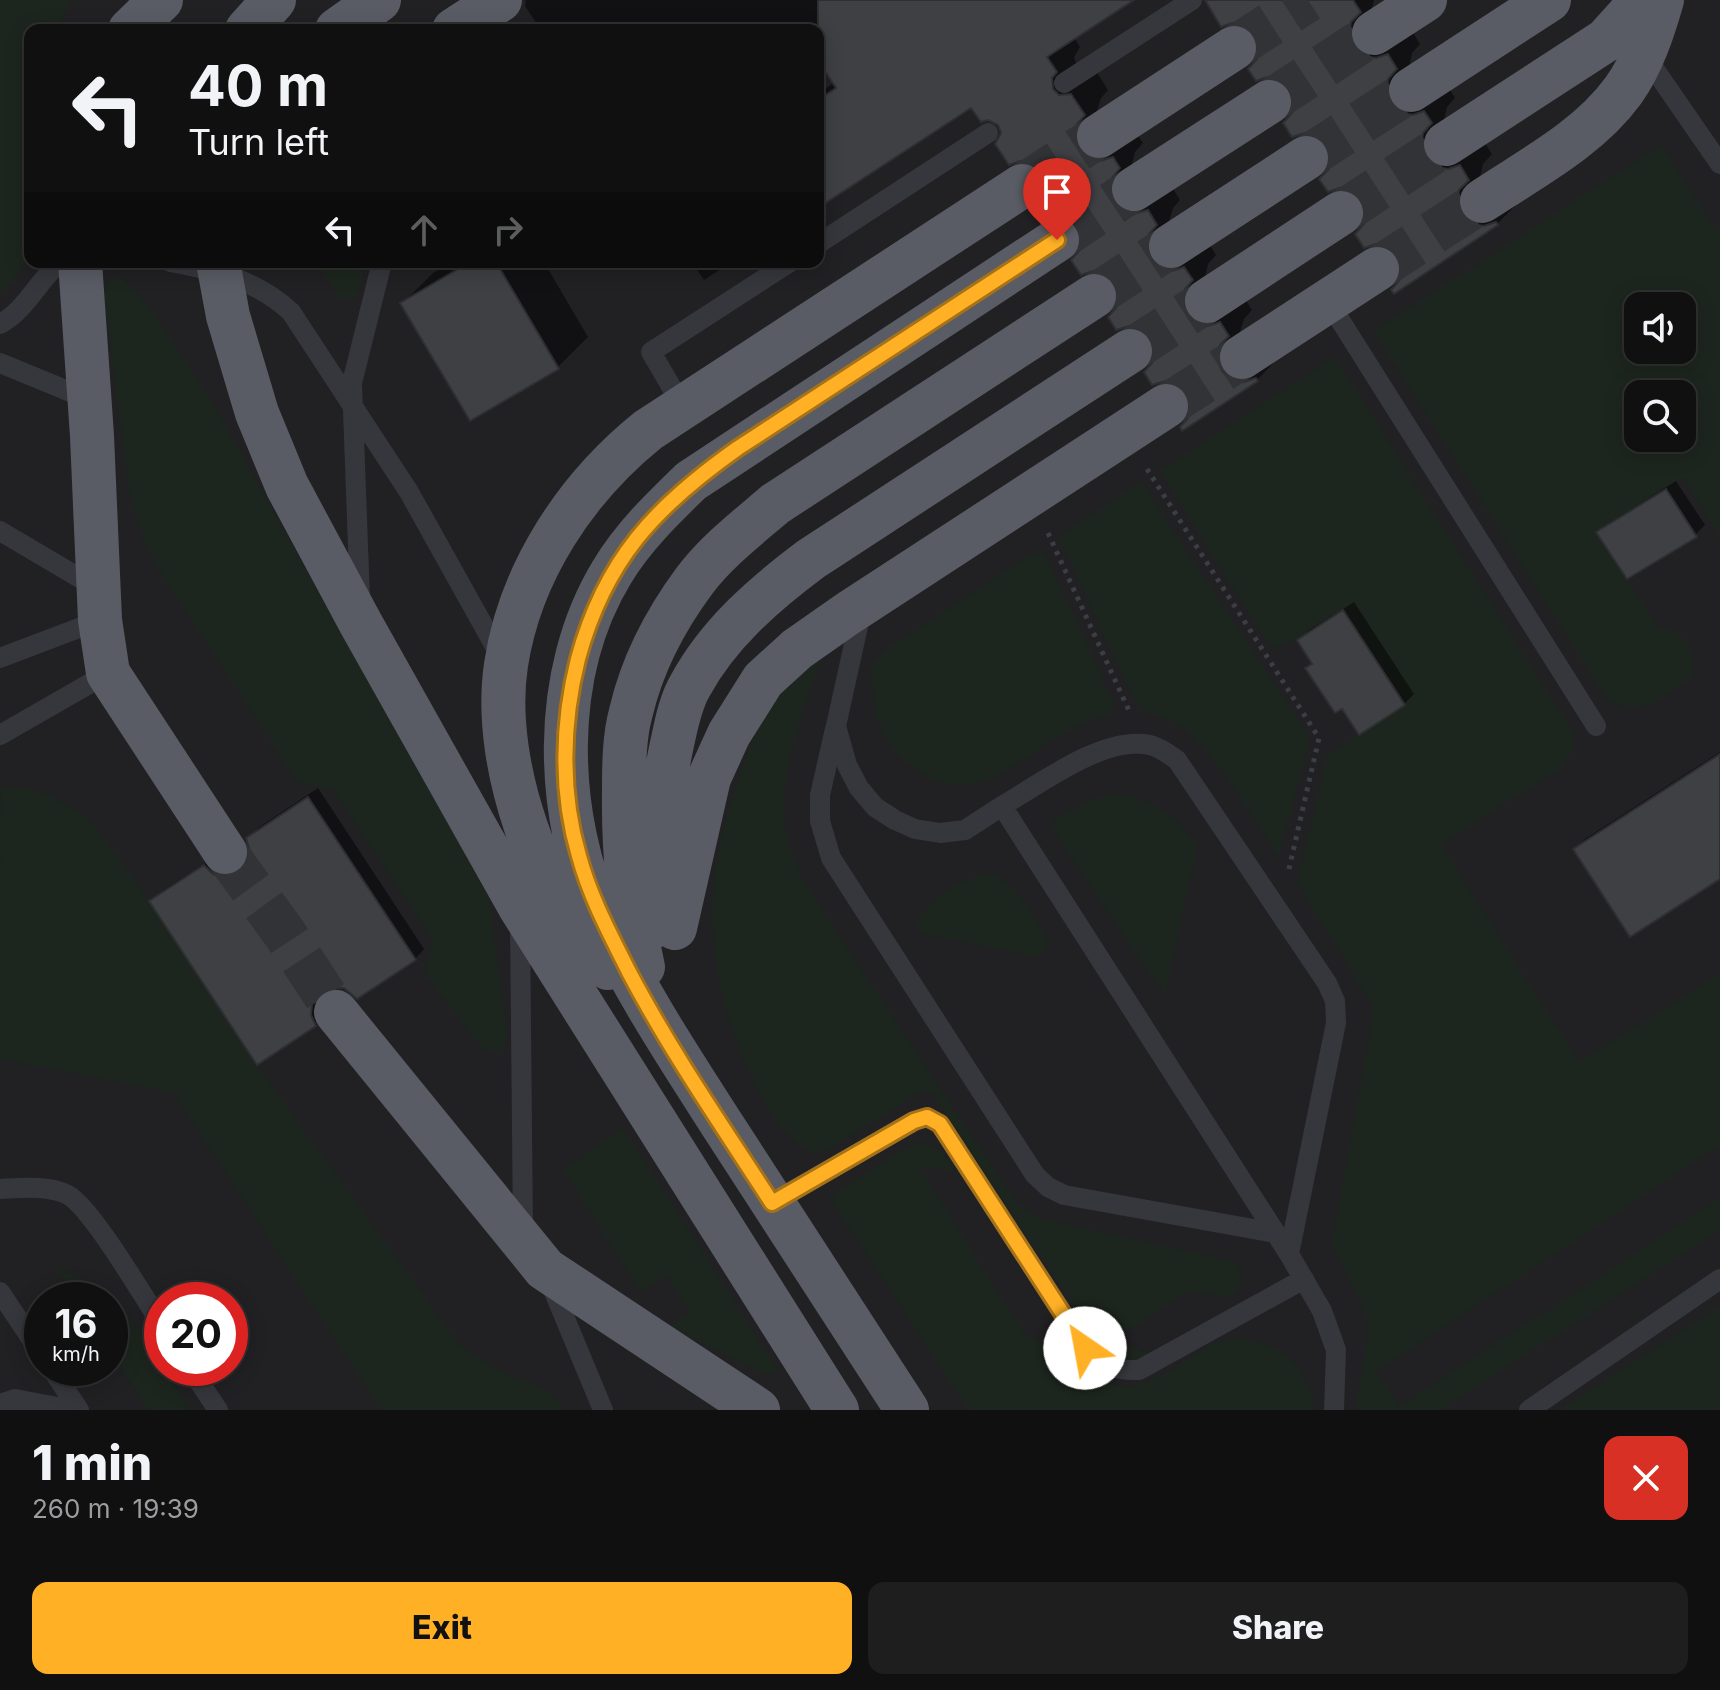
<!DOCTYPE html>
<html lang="en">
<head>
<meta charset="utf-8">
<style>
  body { margin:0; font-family:Inter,sans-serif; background:#1e1e1f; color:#f1f3f6; height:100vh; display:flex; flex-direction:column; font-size:30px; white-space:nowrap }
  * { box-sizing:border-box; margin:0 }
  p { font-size:26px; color:#9c9d9f }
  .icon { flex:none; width:44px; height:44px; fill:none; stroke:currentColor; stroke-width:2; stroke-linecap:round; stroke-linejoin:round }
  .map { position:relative; height:1410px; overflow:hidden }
  .panel { display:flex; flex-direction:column; background:#101011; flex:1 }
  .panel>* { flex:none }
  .banner { position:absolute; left:24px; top:24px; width:800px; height:244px; border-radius:16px; box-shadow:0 4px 20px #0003,0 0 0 2px #303031; background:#101011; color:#f1f3f6; overflow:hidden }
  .tools { position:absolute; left:1624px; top:292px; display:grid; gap:16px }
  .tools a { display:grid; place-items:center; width:72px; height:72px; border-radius:16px; background:#101011; box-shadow:0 4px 20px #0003,0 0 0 2px #303031; font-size:40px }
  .speed { position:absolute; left:24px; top:1282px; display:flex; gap:16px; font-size:40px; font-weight:700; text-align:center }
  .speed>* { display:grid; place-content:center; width:104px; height:104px; border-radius:50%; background:#101011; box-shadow:0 4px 20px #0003,0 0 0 2px #303031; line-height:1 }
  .speed small { font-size:20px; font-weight:400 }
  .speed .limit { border:12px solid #d22; background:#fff; color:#111 }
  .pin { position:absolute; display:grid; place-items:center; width:68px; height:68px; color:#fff; margin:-82px -34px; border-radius:50% 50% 50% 0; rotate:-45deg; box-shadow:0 0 8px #0007 }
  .pin .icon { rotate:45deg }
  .me { position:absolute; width:88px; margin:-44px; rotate:327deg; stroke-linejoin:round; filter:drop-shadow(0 0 6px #0008) }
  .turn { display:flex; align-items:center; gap:28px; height:168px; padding:0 32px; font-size:36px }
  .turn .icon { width:104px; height:104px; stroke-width:2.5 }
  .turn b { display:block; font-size:56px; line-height:68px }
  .lanes { display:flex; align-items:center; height:76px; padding:0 32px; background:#0003; justify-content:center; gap:40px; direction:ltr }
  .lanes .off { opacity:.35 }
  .round { display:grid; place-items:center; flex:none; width:84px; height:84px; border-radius:16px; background:#1e1e1f }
  .head { display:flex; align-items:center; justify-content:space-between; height:136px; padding:0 32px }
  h1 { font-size:48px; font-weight:800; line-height:60px }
  .button { display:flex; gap:16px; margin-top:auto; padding:16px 32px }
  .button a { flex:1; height:92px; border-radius:16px; background:#ffb025; color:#111; font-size:32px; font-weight:800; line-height:92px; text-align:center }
  .button a+a { background:#1e1e1f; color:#f1f3f6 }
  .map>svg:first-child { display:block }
  .built { fill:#212124; fill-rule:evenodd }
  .green { fill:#1d261e; fill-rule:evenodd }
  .shadow { fill:#0007 }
  .building { fill:#3f4044; stroke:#2f2f33; stroke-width:2 }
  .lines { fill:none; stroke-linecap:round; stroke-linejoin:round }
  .trunk-tunnel { stroke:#323337; stroke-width:44; stroke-dasharray:44 22; stroke-linecap:butt }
  .path { stroke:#3c3e44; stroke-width:5; stroke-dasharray:4 6; stroke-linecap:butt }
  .service { stroke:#36373d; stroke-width:20 }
  .trunk { stroke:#5a5c65; stroke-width:44 }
  .route-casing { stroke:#a67218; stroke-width:20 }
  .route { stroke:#ffb025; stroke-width:14 }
</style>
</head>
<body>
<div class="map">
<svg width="1720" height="1410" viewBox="0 0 1720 1410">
  <rect width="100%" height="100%" fill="#151517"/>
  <!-- built -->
  <path class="built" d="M 0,0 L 1720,0 L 1720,1410 L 0,1410 ZM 30,30 L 818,30 L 818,262 L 30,262 ZM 1638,306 L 1682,306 L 1682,350 L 1638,350 ZM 1638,394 L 1682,394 L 1682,438 L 1638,438 ZM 42,1300 L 110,1300 L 110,1368 L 42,1368 ZM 162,1300 L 230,1300 L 230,1368 L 162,1368 Z"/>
  <!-- green -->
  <path class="green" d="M 0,0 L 71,0 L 58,30 L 30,30 L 30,251 L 14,281 L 0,294 Z
    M 1661,145 L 1720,237 L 1720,536 L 1683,478 L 1596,533 L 1659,628 C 1689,633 1696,647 1692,677 C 1660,698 1647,717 1608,701 L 1374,331 ZM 1638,306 L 1682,306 L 1682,350 L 1638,350 ZM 1638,394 L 1682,394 L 1682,438 L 1638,438 Z
    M 316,262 L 366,262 L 360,287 L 353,299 L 340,299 Z
    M 121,278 C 157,309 185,362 212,402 L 488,895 L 508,1039 L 503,1049 L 495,1052 L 482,1049 L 424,973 L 433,940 L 333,790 L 297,782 L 167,582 L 145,543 L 130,495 L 104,298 L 106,287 L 111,279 Z
    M 1335,357 L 1574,734 L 1572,753 L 1561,768 L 1441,845 L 1579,1062 L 1720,974 L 1720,1145 L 1375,1372 L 1400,1406 L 1720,1198 L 1720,1230 L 1440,1410 L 1355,1410 L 1369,1330 L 1365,1313 L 1332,1244 L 1373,1014 L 1371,1003 L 1297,882 L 1328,755 L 1405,705 L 1343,610 L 1297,640 L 1275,648 L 1268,643 L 1160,471 Z
    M 1142,482 L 1310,738 L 1279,856 C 1255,821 1215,751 1183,728 C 1167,717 1148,716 1135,702 L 1061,542 L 1062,534 Z
    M 1032,554 L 1045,554 L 1115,705 L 1110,714 C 1091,720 1076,726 1059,736 C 1009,767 964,813 908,763 C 874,733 871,708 873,664 L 890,647 Z
    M 823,651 C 807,704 776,775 786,831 C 791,858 804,881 818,904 L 1017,1204 L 1042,1219 L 1236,1262 C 1244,1276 1243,1285 1232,1297 L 1185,1292 L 1113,1341 L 1150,1354 C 1131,1363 1119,1359 1102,1349 L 932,1093 L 927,1090 L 920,1092 L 826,1151 L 813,1153 C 777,1133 758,1095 743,1058 C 701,955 704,872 742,769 C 751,745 761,718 775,697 C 787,680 808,665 823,651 Z
    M 1,786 L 23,788 L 48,795 L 86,816 L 98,830 L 149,901 L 257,1065 L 459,1344 C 475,1356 490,1366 508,1374 C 533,1387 549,1384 565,1410 L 381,1410 L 174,1093 L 0,1059 Z
    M 1118,793 C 1154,800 1178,816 1197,847 L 1165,996 L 1050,824 C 1072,808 1091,798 1118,793 Z
    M 985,873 C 1016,880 1031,914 1048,940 L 1046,950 L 1037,957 L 922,933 L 917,925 C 920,903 965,879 985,873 Z
    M 623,1128 L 779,1371 L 766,1375 L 670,1327 L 690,1312 L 666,1276 L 641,1292 L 563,1170 Z
    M 922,1143 L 937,1148 L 956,1171 L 919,1167 L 1025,1335 C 1037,1339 1055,1341 1066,1347 C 1071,1350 1074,1357 1078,1361 C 1090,1374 1107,1387 1125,1386 C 1186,1383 1206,1312 1277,1350 C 1298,1361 1312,1388 1315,1410 L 969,1410 L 832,1201 L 835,1193 L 906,1147 Z
    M 53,1264 L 116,1297 L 190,1410 L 149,1410 L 110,1351 L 110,1300 L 77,1300 Z
    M 1720,1307 L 1720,1410 L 1559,1410 Z"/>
  <!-- shadow -->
  <path class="shadow" d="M 526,0 L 1130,0 L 1074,37 L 1080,47 L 1074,57 L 1077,67 L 1096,71 L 1108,90 L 1101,98 L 1097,111 L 1137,134 L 1143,143 L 1135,152 L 1132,164 L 1172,187 L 1180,200 L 1173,208 L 1169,221 L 1209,244 L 1216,255 L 1208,264 L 1205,278 L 1245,299 L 1252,310 L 1244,319 L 1240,332 L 1281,355 L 1257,380 L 1190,419 L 1193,405 L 1188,391 L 1154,364 L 1157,350 L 1152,336 L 1118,309 L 1121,295 L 1116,281 L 1081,251 L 1084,239 L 1080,226 L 1046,197 L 1049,185 L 1044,171 L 1003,133 L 1000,124 L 972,105 L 818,206 L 818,93 L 834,83 L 818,58 L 818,30 L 541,30 L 525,6 Z
    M 1206,0 L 1374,0 L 1372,8 L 1412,31 L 1420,44 L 1412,53 L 1409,67 L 1449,88 L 1455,98 L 1447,107 L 1444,121 L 1484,142 L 1492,154 L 1483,164 L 1480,178 L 1521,200 L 1497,224 L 1401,282 L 1404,268 L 1399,254 L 1365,224 L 1368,211 L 1364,199 L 1330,171 L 1333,157 L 1328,143 L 1293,114 L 1296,100 L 1292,88 L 1258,61 L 1261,47 L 1256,33 Z
    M 452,262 L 544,262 L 588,337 L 558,367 L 402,304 L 433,273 Z
    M 692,262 L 732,262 L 704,280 Z
    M 1676,481 L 1705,525 L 1695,535 L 1599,533 L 1609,523 Z
    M 1354,602 L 1414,694 L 1404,704 L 1342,707 L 1307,668 L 1313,662 L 1299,640 L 1309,630 Z
    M 1720,752 L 1720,876 L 1575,849 L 1585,839 Z
    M 318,788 L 424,949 L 415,959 L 345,986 L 324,989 L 320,1004 L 324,1014 L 314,1024 L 152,901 L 162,891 L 215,857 L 237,868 L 249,864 L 252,851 L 248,839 L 258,828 Z"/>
  <!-- building -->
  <path class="building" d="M 818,0 L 1134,0 L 1047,57 L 1057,72 L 1052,78 L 1053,89 L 1059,95 L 1071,94 L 1085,115 L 1077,124 L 1074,137 L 1079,150 L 1088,159 L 1100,161 L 1113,157 L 1120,168 L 1112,178 L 1109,189 L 1114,203 L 1123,212 L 1134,214 L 1148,210 L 1157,225 L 1149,234 L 1146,247 L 1151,260 L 1160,269 L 1172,271 L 1184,267 L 1193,280 L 1185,289 L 1182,302 L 1187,315 L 1196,324 L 1208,326 L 1220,322 L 1229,336 L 1220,345 L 1217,358 L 1222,371 L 1231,380 L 1244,382 L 1256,378 L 1258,381 L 1182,431 L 1180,427 L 1188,418 L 1191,405 L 1186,392 L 1178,384 L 1165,381 L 1152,385 L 1144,372 L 1152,363 L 1155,350 L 1150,337 L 1142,329 L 1129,326 L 1116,330 L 1108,317 L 1116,308 L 1119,295 L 1114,282 L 1106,274 L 1093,271 L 1081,275 L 1071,260 L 1080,250 L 1082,239 L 1078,227 L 1067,217 L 1056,215 L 1044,219 L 1036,206 L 1045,197 L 1047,185 L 1043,173 L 1033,163 L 1020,161 L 1009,165 L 995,144 L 1001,133 L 998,125 L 988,120 L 981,122 L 971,108 L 818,208 L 818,100 L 836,88 L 818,61 Z
    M 1205,0 L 1353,0 L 1361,12 L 1351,22 L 1349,33 L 1353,46 L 1363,56 L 1376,58 L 1388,54 L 1397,69 L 1388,79 L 1386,92 L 1390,103 L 1400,113 L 1413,115 L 1424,111 L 1432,123 L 1423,133 L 1421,146 L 1425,157 L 1435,167 L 1448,169 L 1460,165 L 1469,180 L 1459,190 L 1457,203 L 1461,214 L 1471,224 L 1484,226 L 1496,222 L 1498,225 L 1394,294 L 1391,290 L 1399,281 L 1402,268 L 1397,255 L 1388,246 L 1376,244 L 1364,248 L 1355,234 L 1364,224 L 1366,211 L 1362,200 L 1352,190 L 1339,188 L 1328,192 L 1319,179 L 1329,169 L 1331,156 L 1327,145 L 1317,135 L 1304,133 L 1292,137 L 1283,123 L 1292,113 L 1294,100 L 1290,89 L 1280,80 L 1267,77 L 1256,81 L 1248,69 L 1257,59 L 1259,46 L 1255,35 L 1245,25 L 1232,23 L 1221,27 Z
    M 470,262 L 496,262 L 559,369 L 470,421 L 400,303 Z
    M 1666,489 L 1697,537 L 1627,579 L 1596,532 Z
    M 1343,610 L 1405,705 L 1359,735 L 1342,709 L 1335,713 L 1305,668 L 1312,664 L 1297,640 Z
    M 1720,754 L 1720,879 L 1630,937 L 1573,849 Z
    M 308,797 L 416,960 L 357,999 L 344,988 L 331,988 L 321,992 L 312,1004 L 311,1015 L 316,1026 L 257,1065 L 149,901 L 204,865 L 213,874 L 226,877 L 239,872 L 247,864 L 250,851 L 246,838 Z"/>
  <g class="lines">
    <!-- trunk-tunnel -->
    <path class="trunk-tunnel" d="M 1234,48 L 1308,0
      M 1269,102 L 1374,33
      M 1306,158 L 1411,90
      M 1022,186 L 1099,136
      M 1341,213 L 1446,144
      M 1057,240 L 1134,189
      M 1377,269 L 1482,201
      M 1094,296 L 1171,246
      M 1130,351 L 1207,301
      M 1166,406 L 1242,357
      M 225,852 L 285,934 L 336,1012"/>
    <!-- path -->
    <path class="path" d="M 1147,469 L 1319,738 L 1289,869
      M 1048,533 L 1130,713"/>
    <!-- service -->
    <path class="service" d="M 1644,54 L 1720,164
      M 1064,83 L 1192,0
      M 818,244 L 988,133
      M 170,262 C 215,270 257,280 291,312 L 409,492 L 502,659
      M 1328,301 L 1596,726
      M 0,324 C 26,310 38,281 60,262
      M 0,363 L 90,400
      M 683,407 L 651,352 L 790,262
      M 0,531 L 100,590
      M 360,600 L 352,383 L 382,262
      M 862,608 L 836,726 L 847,765 L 859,788 L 875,807 L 895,820 L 915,829 L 940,833 L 965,830 L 1002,806 L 1289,1254 L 1322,1311 L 1336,1350 L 1334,1410
      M 0,658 L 100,620
      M 835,729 L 820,795 L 820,821 L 831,858 L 1035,1175 L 1048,1187 L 1064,1195 L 1275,1233
      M 0,735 L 108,673
      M 1002,806 C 1040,784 1099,739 1144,744 C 1156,745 1167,753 1177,760 L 1327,983 L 1335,1001 L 1336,1023 L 1289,1254
      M 520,923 L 523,1231
      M 0,1189 C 21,1188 49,1185 68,1195 C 91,1207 145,1299 162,1325
      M 772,1203 L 914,1121 L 927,1117 L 940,1124 L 1085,1348 C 1105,1365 1113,1371 1139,1370 L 1304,1279
      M 549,1280 L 603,1410
      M 0,1292 L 42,1355
      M 51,1368 L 79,1410
      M 190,1368 L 218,1410
      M 0,1404 L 15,1399 L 73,1410
      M 1529,1410 L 1720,1279"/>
    <!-- trunk -->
    <path class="trunk" d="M 130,30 L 161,0
      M 247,30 L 274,0
      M 337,30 L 379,0
      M 454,30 L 500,0
      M 1374,33 L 1425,0
      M 1411,90 L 1549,0
      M 1099,136 L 1234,48
      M 1446,144 L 1606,40 L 1642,0
      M 1134,189 L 1269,102
      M 1482,201 C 1530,169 1588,139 1623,91 C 1642,65 1653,31 1662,0
      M 1171,246 L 1306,158
      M 80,262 L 92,436 L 100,620 L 108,673 L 225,852
      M 218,262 L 228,316 L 257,413 L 287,486 L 361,624 L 520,907 L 837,1410
      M 1207,301 L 1341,213
      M 1242,357 L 1377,269
      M 655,926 C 655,865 659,804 672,744 C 676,726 680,703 690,686 C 718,634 764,594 811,559 L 1130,351
      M 675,928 L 709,778 L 729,734 L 763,680 L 797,649 L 847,614 L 1166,406
      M 643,967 C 629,905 623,855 624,791 C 624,766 624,737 631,712 C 642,665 666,619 695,580 C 717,551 747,528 775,504 L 1094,296
      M 608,968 C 598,956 586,944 576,931 C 553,902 538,862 526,827 C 509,777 498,718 506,665 C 520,572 576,488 648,430 L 1022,186
      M 336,1012 L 545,1269 L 758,1410
      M 907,1410 C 846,1315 784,1221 723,1126 C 680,1059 637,994 603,922 C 554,816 550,674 612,572 C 633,537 662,509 691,481 L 1057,240"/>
  </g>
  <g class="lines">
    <defs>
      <path id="route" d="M 1057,240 L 738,448 C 656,506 605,559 578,659 C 562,722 560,792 579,856 C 590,897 610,934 629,972 C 671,1052 723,1127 772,1203 L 914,1121 L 927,1117 L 940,1124 L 1085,1348"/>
    </defs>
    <!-- route casing -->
    <use href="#route" class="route-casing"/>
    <!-- route -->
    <use href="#route" class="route"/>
  </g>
</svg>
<div class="tools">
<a><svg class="icon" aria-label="sound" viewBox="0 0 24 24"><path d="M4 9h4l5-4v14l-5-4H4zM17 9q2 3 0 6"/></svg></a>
<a><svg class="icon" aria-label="search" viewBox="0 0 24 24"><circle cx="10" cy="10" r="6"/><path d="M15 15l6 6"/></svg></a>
</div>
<div class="speed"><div>16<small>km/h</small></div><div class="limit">20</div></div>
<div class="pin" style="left:1057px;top:240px;background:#d93025"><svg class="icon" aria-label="arrive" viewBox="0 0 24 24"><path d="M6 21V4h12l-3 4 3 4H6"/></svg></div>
<svg class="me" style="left:1085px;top:1348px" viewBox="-20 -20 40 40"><circle r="19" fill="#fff"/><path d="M0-13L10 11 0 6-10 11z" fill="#ffb025"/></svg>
<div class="banner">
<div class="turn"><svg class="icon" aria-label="left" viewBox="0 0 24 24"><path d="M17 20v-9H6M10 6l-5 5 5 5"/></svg><div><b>40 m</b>Turn left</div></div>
<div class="lanes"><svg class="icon" aria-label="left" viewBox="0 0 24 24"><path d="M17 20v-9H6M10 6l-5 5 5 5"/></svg><svg class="icon off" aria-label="ahead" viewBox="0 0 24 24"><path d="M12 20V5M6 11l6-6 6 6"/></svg><svg class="icon off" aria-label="right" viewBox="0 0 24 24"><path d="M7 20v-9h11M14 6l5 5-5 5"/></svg></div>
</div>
</div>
<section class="panel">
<div class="head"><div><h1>1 min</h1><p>260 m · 19:39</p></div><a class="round" style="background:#d93025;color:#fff"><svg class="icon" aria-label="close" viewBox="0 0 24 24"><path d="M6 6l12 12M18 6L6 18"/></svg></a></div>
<div class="button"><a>Exit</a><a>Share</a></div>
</section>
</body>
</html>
